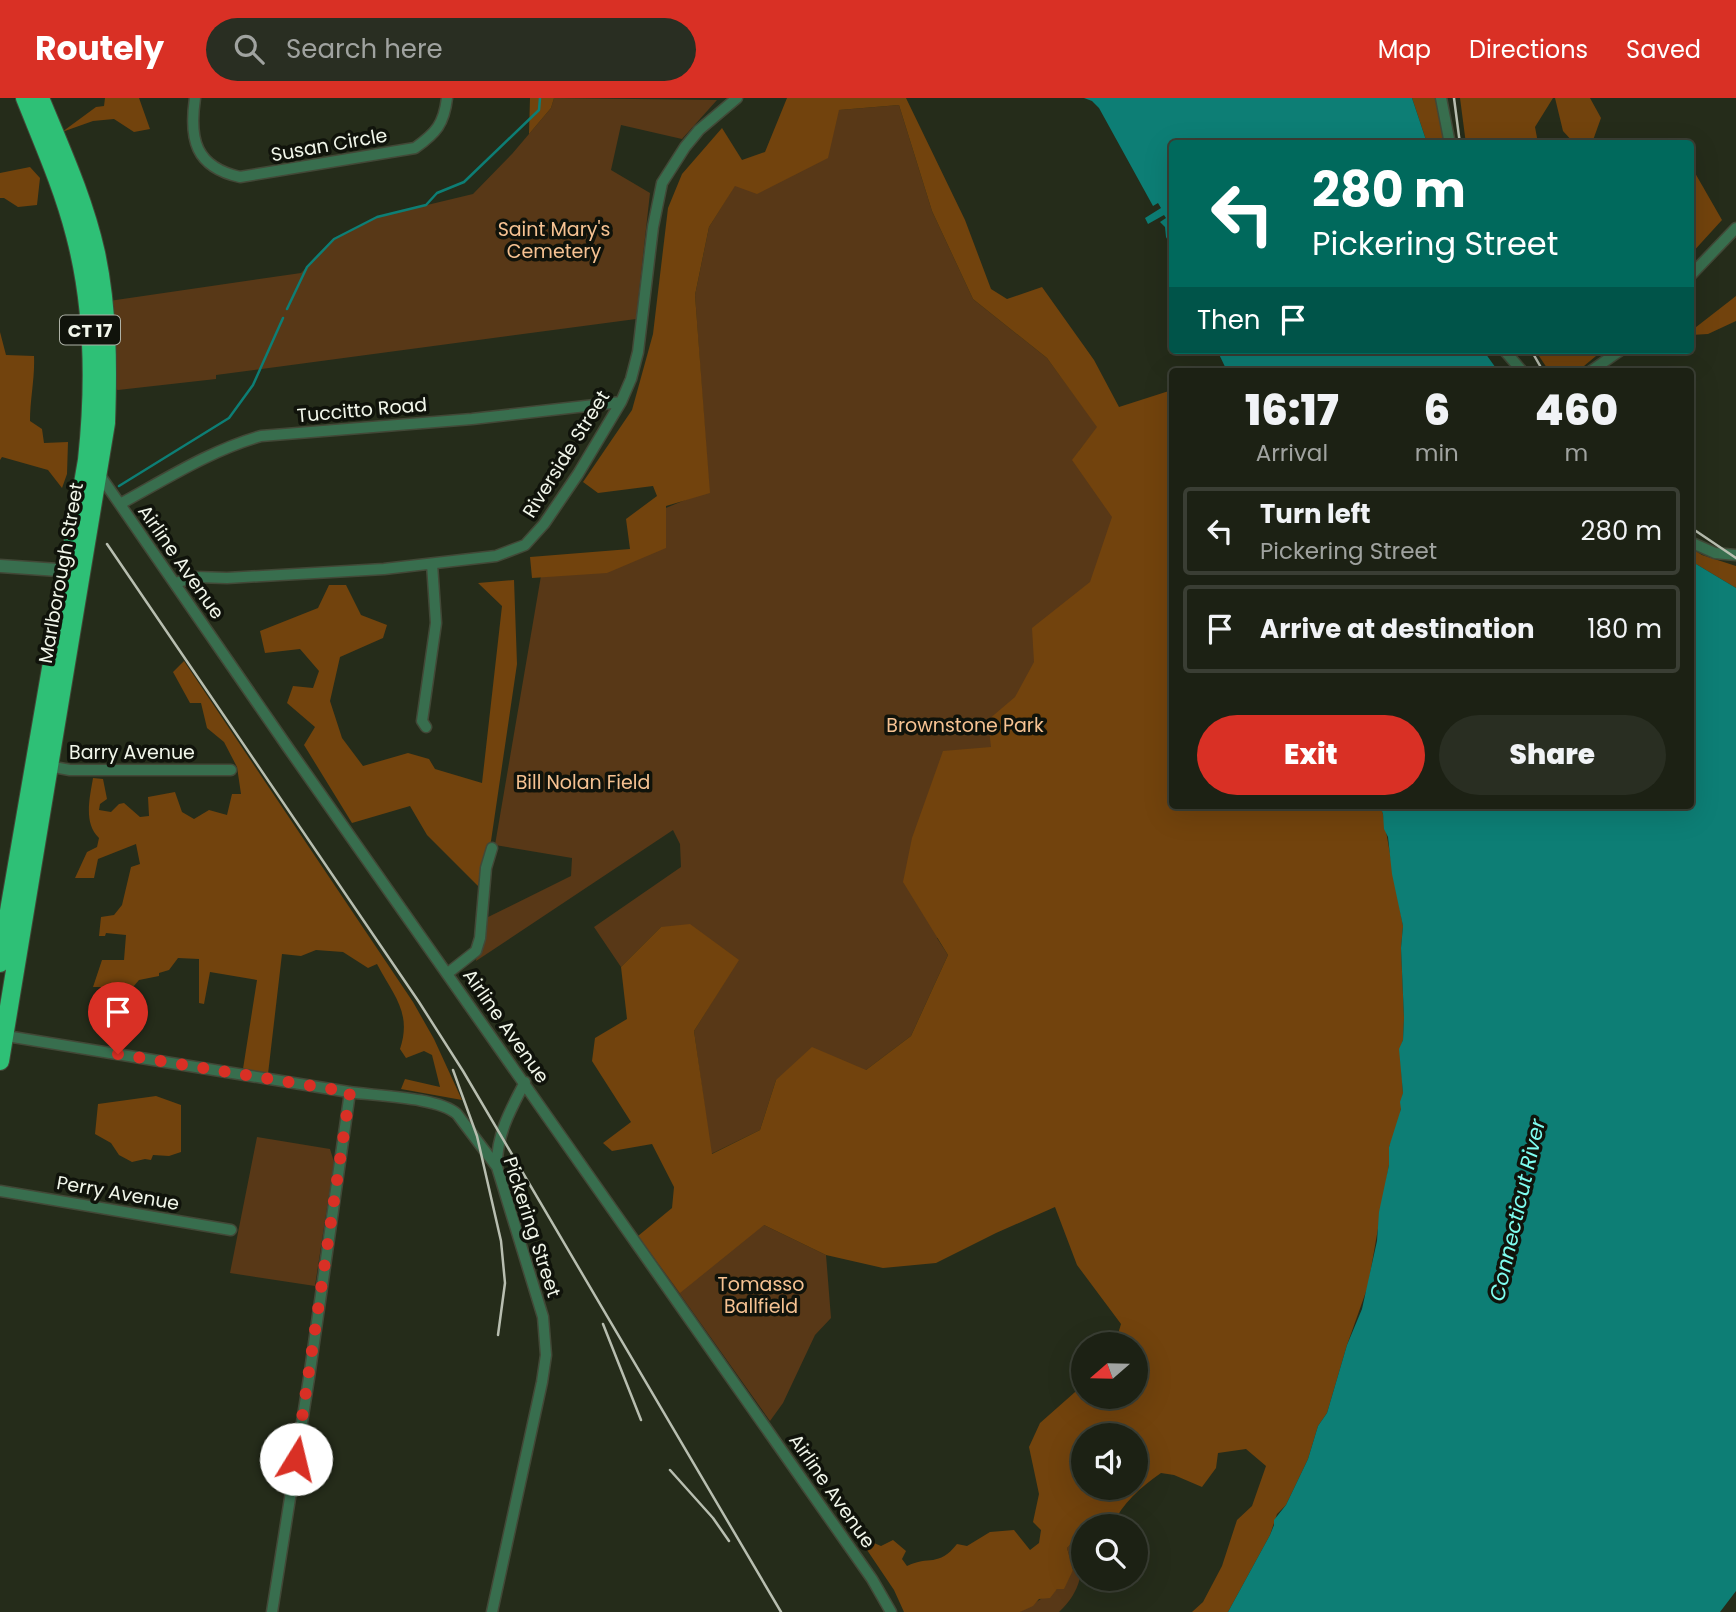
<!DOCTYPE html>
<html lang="en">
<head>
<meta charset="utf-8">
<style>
  body { margin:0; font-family:Poppins,sans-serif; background:#292e22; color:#f1f3f6; height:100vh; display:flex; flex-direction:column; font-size:26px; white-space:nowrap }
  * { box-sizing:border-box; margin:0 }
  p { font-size:23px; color:#a0a3a0 }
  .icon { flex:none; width:38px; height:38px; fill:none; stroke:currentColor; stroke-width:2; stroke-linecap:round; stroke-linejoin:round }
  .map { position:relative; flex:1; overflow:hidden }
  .sheet { position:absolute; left:1169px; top:270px; width:525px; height:441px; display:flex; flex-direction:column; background:#1c2114; border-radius:7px; box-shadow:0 7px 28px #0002,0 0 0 2px #3a3e34 }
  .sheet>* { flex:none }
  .guide { position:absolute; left:1169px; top:42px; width:525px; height:214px; border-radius:7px; box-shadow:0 7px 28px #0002,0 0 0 2px #3a3e34; background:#00695c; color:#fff; overflow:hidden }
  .needle { width:46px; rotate:250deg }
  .tools { position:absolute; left:1071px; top:1234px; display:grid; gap:14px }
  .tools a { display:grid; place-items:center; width:77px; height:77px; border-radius:50%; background:#1c2114; box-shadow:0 7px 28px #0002,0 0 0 2px #3a3e34; font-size:35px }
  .pin { position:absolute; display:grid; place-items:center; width:60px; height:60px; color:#fff; margin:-72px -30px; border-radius:50% 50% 50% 0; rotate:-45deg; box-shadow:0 0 7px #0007 }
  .pin .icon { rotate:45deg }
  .me { position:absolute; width:77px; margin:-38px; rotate:9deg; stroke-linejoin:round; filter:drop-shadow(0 0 5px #0008) }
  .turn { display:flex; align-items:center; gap:24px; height:147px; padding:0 28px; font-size:32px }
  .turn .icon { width:91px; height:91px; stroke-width:2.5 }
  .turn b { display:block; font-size:49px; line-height:60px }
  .then { display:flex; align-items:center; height:66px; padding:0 28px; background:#0003; gap:14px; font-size:26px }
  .eta { display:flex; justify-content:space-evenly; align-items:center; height:119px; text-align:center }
  .eta b { font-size:42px; font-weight:800; line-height:49px }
  .cta { display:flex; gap:14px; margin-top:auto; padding:14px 28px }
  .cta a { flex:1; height:80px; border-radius:42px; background:#d93025; color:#fff; font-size:28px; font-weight:800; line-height:80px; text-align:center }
  .cta a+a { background:#292e22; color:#f1f3f6 }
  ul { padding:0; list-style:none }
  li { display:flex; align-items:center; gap:21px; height:88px; margin:0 14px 10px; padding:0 14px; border:4px solid #3a3e34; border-radius:7px }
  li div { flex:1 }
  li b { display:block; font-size:26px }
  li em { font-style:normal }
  header { display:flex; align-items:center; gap:42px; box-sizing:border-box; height:98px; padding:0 35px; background:#d93025; color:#fff }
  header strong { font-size:33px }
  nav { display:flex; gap:38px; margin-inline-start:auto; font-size:24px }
  .search { width:490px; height:63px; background:#292e22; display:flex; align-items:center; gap:18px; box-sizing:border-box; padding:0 24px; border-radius:38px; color:#a0a3a0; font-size:26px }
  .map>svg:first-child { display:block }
  .green { fill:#583817 }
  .forest { fill:#72430d; fill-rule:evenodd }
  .water { fill:#0d7e75 }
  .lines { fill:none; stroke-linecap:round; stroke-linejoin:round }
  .stream { stroke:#0d7e75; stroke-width:2.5 }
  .minor-casing { stroke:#424837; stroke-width:13 }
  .tertiary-casing { stroke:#424837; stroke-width:15 }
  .trunk-casing { stroke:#424837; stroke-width:20 }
  .minor { stroke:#386e4e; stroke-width:10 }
  .tertiary { stroke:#386e4e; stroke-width:12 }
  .trunk { stroke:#2ec076; stroke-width:18 }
  .rail { stroke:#b8beb0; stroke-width:2.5 }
  .route { stroke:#d93025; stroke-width:12; stroke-dasharray:0 21.6 }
  .labels { text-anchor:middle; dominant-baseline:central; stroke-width:7; stroke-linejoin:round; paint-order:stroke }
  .shield { fill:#10130b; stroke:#aeb2a7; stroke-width:2 }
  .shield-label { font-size:18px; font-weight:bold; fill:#f1f6ea }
  .street-label { font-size:19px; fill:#f1f6ea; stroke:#10130b }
  .park-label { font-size:19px; fill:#f6c292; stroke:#10130b }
  .water-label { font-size:21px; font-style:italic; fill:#7ffdf0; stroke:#10130b }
</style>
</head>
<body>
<header>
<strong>Routely</strong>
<div class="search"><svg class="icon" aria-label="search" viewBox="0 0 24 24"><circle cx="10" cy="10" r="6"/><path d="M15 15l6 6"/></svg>Search here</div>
<nav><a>Map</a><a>Directions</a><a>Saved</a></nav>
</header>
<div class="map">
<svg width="1736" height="1514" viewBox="0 0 1736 1514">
  <rect width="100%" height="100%" fill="#252c1a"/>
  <!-- green -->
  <path class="green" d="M 554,0 L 717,2 L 682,41 L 621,27 L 611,72 L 650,95 L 636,221 L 216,277 L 216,281 L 118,292 L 112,290 L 109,203 L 301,175 L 334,141 L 377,119 L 473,96 L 512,56 L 551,10 Z
    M 899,7 L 932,113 L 973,201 L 1047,260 L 1098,329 L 1079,353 L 1172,315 L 1172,707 L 1380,707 L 937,840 L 948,857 L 911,938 L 866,972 L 776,982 L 760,1032 L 711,1056 L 694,933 L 738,862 L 661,829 L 621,869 L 594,829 L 681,769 L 680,746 L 673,732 L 476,863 L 482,822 L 571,778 L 572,760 L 495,747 L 543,466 L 634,458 L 649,417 L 709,392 L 695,197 L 709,129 L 735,87 L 839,12 Z
    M 257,1039 L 330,1051 L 334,1064 L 315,1188 L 230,1175 Z
    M 686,1074 L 764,1127 L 826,1157 L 831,1220 L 815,1237 L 783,1305 L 770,1323 L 655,1161 Z
    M 1083,1437 C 1083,1468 1084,1491 1059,1514 L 1020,1514 L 1057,1491 L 1073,1472 L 1067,1450 L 1079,1438 Z"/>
  <!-- forest -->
  <path class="forest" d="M 105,0 L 139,0 L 150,31 L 134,34 L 114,21 L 93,23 L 62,34 L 96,9 L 104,8 Z
    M 530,0 L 554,0 L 551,10 L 529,36 Z
    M 787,0 L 906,0 L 965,122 L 991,191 L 1007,201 L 1042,189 L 1094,262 L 1119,309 L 1172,292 L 1172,707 L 1380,707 L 1382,711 L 1403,828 L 1401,850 L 1404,920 L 1403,942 L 1400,951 L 1403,995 L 1399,1025 L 1389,1049 L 1389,1067 L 1368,1188 L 1347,1247 L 1327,1315 L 1318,1328 L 1308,1361 L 1286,1407 L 1277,1416 L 1270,1437 L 1228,1514 L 1192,1514 L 1203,1504 L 1222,1468 L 1237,1422 L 1252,1408 L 1266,1368 L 1246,1351 L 1218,1355 L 1216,1370 L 1202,1389 L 1174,1377 L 1161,1375 C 1140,1390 1123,1404 1112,1428 L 1083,1428 L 1083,1437 L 1079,1438 L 1067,1450 L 1073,1472 L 1064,1491 L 1057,1491 L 1050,1500 L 1039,1501 L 1033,1508 L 1020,1514 L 904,1514 L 894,1492 L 867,1452 L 874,1445 L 881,1448 L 893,1442 L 906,1453 L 902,1461 L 907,1468 C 929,1457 938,1470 957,1446 L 967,1448 L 990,1434 L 1014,1432 L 1030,1452 L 1039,1445 L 1041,1432 L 1033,1424 L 1039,1396 L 1029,1349 L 1040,1325 L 1083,1287 L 1083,1298 L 1136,1298 L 1136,1246 L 1115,1246 L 1121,1226 L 1077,1167 L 1055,1109 L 996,1135 L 936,1165 L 883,1170 L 826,1157 L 764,1127 L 680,1195 L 638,1138 L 672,1110 L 674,1089 L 652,1046 L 612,1053 L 603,1045 L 631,1024 L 592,963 L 595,940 L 627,921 L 621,869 L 661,829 L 690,826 L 739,862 L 694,933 L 712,1056 L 760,1032 L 776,982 L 812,949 L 866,972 L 911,938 L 948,857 L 903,784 L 912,740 L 943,653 L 991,649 L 988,622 L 1015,599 L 1034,564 L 1032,530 L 1090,484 L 1112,419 L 1072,362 L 1097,329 L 1047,260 L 973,201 L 932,113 L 899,7 L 839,12 L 828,60 L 757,96 L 735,88 L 709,129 L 695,197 L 710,395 L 666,408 L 666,450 L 607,475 L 532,480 L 530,459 L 630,451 L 626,421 L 657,398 L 653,388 L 598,395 L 583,384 L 632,312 L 653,236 L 668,110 L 682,76 L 722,30 L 742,62 L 765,54 ZM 1083,1337 L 1136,1337 L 1136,1390 L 1083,1390 Z
    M 1412,0 L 1436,0 L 1446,45 L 1427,45 Z
    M 1460,0 L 1553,0 L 1535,29 L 1538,45 L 1466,46 Z
    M 1555,0 L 1590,0 L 1601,20 L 1592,45 L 1574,45 L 1563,33 Z
    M 1691,68 L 1722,122 L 1691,156 L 1690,156 Z
    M 30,69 L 40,80 L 37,107 L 18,109 L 4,100 L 0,100 L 0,75 Z
    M 1736,198 L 1736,223 L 1708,236 L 1691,237 L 1691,233 Z
    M 0,234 L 6,257 L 34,258 C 35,280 30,301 30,323 L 42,331 L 44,345 L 68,344 L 67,376 L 62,390 L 48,372 L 2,359 L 0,362 Z
    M 1535,252 L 1591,252 L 1596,258 L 1578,273 L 1549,273 Z
    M 1691,450 L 1702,457 L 1736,468 L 1736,490 L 1691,463 Z
    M 514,482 L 517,566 L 491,743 L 478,788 L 427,737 L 410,708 L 352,725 L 304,647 L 315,629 L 287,605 L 293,588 L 313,590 L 319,573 L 300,551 L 265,555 L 260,533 L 318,510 L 329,487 L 346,487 L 361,517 L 387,527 L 383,540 L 340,559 L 330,603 L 342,640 L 363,668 L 408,655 L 429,661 L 435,671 L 482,685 L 502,508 L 478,485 Z
    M 184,563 L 413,904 L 434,941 L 462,1002 L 401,991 L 405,981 L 440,989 L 432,957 L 424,953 L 406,960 L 400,951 C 412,915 394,898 377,866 L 368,870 L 343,854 L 316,852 L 301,858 L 282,856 L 268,976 L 243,971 L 257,882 L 210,874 L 204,906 L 199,905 L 199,861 L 178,860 L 169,872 L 159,875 L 159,878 L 139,882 L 133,889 L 93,889 L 102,862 L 124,862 L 126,837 L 106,835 L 105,838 L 99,838 L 101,819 L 114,817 L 122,807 L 131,769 L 140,766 L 136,746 L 98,761 L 94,780 L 75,780 L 87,754 L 97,749 L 99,740 C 83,725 90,699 93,680 L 103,681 L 107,701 L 100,706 L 99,712 L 111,714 L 119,706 L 124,705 L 140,719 L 149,718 L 148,699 L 175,694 L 182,714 L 194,721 L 209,712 L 227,717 L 232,696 L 241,696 L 237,669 L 224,644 L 207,630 L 201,605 L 190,605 L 173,574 Z
    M 156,998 L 181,1007 L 181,1054 L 169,1058 L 153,1057 L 151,1062 L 145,1061 L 132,1064 L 119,1057 L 111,1045 L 95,1036 L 98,1006 Z"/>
  <!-- water -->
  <path class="water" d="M 1084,0 L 1412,0 L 1427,45 L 1172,46 L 1172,150 L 1166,139 L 1165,129 L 1160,124 L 1166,120 L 1164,117 L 1148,126 L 1145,120 L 1161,110 L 1158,105 L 1153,108 L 1099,10 L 1092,3 Z
    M 1217,252 L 1483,252 L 1498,273 L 1227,273 Z
    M 1691,463 L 1736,490 L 1736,1493 L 1720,1514 L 1228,1514 L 1270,1437 L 1274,1427 L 1274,1422 L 1286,1407 L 1308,1361 L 1318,1328 L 1327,1315 L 1347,1247 L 1362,1211 L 1377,1143 L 1379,1114 L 1389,1067 L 1389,1049 L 1401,1011 L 1400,1004 L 1403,995 L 1399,951 L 1403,942 L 1404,920 L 1401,850 L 1403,828 L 1392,776 L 1388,739 L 1384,731 L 1383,716 L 1380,707 L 1690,707 Z"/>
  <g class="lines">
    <!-- stream -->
    <path class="stream" d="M 287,211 L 307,169 L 334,141 L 377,119 L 426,107 L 437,95 L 464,84 L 539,12 L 540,0
      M 119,388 L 229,320 L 253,287 L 283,220"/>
    <defs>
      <path id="minor" d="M 195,0 C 189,41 195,69 240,79 L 415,50 C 436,35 444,26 447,0
        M 1441,0 L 1450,46
        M 1690,178 L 1736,130
        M 1504,252 L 1522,273
        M 1591,273 L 1621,252
        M 96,376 L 99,376 L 289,651 L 872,1481 L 891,1514
        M 120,406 C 166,381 211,352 261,338 L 472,321 L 621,304
        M 1690,444 L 1715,455 L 1736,457
        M 175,485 L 196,479 L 227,480 L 384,471 L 496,458 L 525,447 L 544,426 L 578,376 L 621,304 L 631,281 L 638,254 L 653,129 L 662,85 L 685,49 L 699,32 L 737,0
        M 426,629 L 422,623 L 436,525 L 432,466
        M 43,667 L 70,672 L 231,672
        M 448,875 L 476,853 L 480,840 L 486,770 L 492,750
        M 0,937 C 116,955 232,976 349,994 C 376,998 438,999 457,1016 L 497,1069 L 543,1219 L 546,1257 L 542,1284 L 492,1514
        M 497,1066 C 497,1035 511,1011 525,984
        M 0,1093 L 231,1132
        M 272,1514 L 309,1280 L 350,994"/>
      <path id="tertiary" d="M 0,468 L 73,473"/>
      <path id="trunk" d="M 0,865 L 87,362 C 95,287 94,209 75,137 C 63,90 43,45 25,0
        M 0,963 L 106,325 C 108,269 108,211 96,155 C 84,101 61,51 40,0"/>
    </defs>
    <!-- minor casing -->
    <use href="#minor" class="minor-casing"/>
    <!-- tertiary casing -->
    <use href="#tertiary" class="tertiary-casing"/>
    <!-- trunk casing -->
    <use href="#trunk" class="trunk-casing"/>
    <!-- minor -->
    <use href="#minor" class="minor"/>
    <!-- tertiary -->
    <use href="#tertiary" class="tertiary"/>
    <!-- trunk -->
    <use href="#trunk" class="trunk"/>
    <!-- rail -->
    <path class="rail" d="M 1454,0 L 1460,46
      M 1531,252 L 1543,273
      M 1690,429 L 1736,460
      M 107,446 L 419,904 L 463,973 L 781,1514
      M 453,972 L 477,1038 L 501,1143 L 505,1185 L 498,1237
      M 603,1226 L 641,1322
      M 670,1372 L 713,1420 L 729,1443"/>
  </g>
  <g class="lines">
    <!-- route -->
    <path class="route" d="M 118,956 L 350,994 L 296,1361"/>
  </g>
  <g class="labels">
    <!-- shield labels -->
    <rect class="shield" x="60" y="217.5" width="60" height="29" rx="5"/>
    <g class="shield-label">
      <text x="90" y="232">CT 17</text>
    </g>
    <!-- street labels -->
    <g class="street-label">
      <text transform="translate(329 47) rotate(-10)">Susan Circle</text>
      <text transform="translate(362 312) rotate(-5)">Tuccitto Road</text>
      <text transform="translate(566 356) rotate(-58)">Riverside Street</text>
      <text transform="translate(181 464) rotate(55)">Airline Avenue</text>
      <text transform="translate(61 475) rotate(-80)">Marlborough Street</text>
      <text x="132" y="654">Barry Avenue</text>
      <text transform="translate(506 928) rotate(55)">Airline Avenue</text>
      <text transform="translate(118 1095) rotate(10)">Perry Avenue</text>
      <text transform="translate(532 1129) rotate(72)">Pickering Street</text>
      <text transform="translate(832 1393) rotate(55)">Airline Avenue</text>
    </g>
    <!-- park labels -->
    <g class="park-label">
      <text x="554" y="131">Saint Mary's<tspan x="554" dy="22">Cemetery</tspan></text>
      <text x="965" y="627">Brownstone Park</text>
      <text x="583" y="684">Bill Nolan Field</text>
      <text x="761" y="1186">Tomasso<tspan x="761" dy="22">Ballfield</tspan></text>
    </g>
    <!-- water labels -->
    <g class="water-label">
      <text transform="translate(1517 1112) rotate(-77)">Connecticut River</text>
    </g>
  </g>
</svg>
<div class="tools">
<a><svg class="needle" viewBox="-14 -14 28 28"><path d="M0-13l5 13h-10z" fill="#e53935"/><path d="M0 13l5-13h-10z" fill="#a0a3a0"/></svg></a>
<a><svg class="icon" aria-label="sound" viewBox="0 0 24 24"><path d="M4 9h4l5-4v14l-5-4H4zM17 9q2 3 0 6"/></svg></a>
<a><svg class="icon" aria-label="search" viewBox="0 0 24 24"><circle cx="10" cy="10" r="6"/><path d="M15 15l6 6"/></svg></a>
</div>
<div class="pin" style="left:118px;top:956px;background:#d93025"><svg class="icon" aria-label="arrive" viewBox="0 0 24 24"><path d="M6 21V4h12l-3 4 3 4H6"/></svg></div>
<svg class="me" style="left:296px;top:1361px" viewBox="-20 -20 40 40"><circle r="19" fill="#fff"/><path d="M0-13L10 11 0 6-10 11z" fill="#d93025"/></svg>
<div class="guide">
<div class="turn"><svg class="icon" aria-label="left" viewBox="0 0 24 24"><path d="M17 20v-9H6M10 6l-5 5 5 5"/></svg><div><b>280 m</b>Pickering Street</div></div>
<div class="then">Then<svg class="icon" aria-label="arrive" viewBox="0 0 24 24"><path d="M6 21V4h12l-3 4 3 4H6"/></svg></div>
</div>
<section class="sheet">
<div class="eta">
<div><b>16:17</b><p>Arrival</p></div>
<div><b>6</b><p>min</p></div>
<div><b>460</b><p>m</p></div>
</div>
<ul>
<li><svg class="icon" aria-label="left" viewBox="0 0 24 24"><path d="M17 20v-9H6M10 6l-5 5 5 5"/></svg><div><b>Turn left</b><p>Pickering Street</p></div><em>280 m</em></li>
<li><svg class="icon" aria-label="arrive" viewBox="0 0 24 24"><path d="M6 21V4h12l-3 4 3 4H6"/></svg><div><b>Arrive at destination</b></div><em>180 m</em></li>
</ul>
<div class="cta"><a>Exit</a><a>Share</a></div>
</section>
</div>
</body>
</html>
